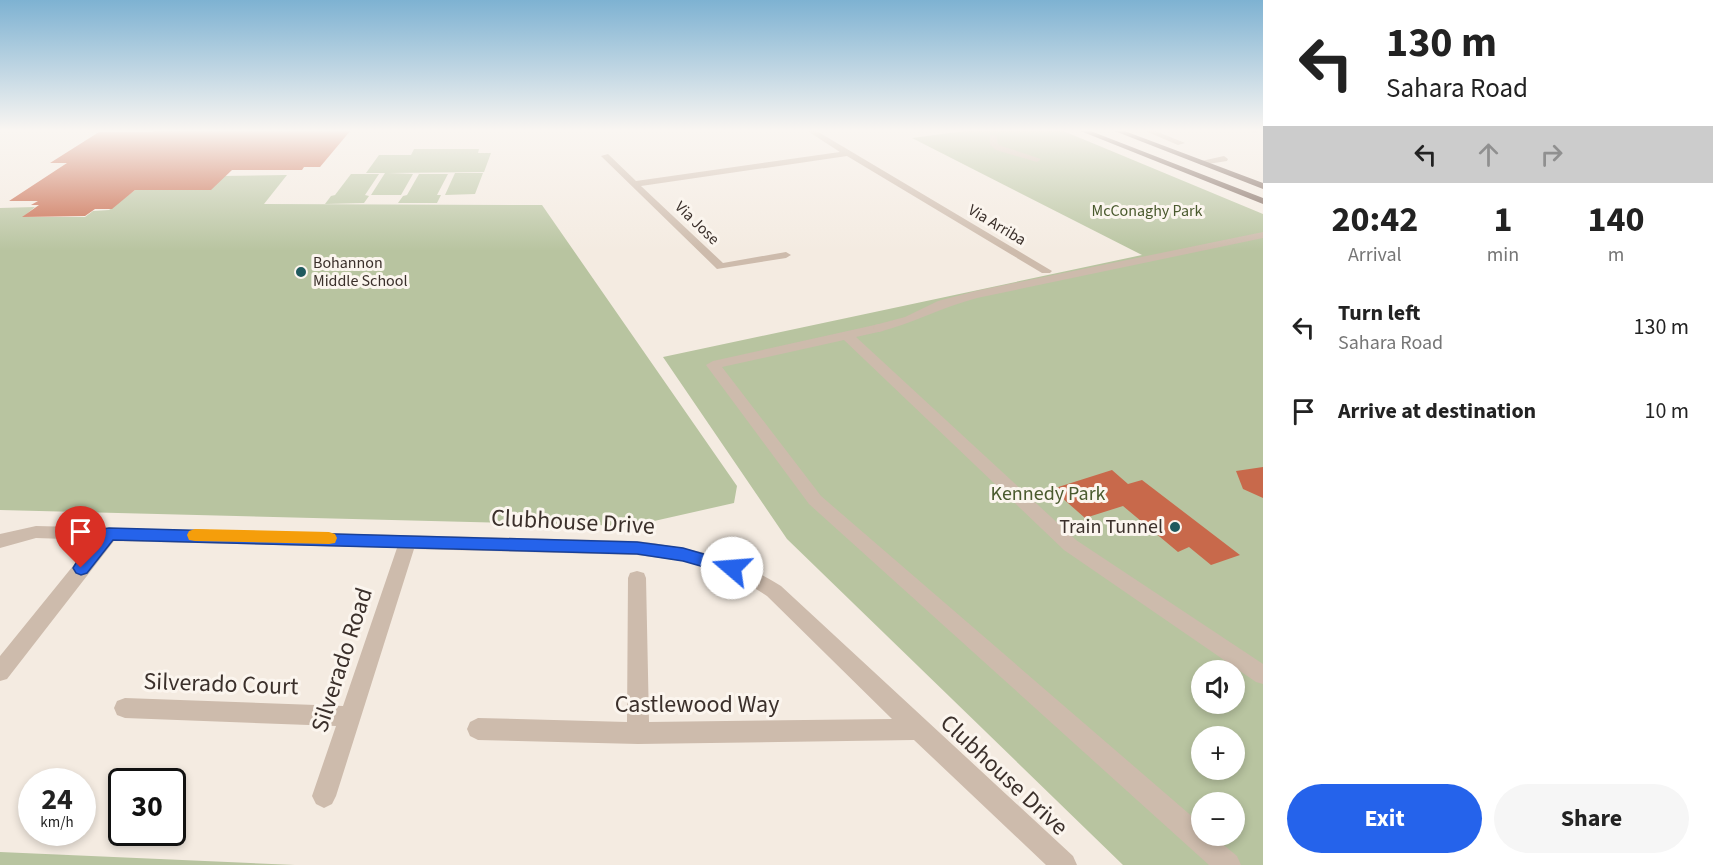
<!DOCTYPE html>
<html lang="en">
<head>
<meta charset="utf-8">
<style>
  body { margin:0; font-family:"Source Sans 3",sans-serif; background:#f6f6f6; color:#222; height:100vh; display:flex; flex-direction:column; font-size:22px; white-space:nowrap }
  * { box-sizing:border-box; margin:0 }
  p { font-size:20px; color:#767676 }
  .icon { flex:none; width:33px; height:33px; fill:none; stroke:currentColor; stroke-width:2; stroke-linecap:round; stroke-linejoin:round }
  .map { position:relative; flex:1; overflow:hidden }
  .drawer { display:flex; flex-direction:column; background:#fff; width:450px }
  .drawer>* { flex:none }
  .guide { background:#fff; color:#222; overflow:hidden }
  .controls { position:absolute; left:1191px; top:660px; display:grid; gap:12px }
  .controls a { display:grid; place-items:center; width:54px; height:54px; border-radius:50%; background:#fff; box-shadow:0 3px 9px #0003; font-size:30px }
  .speed { position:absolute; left:18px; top:768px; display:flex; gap:12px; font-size:30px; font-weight:700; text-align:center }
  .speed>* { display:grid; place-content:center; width:78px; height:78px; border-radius:50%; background:#fff; box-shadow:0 3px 9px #0003; line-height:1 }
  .speed small { font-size:15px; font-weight:400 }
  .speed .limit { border:3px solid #111; border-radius:9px; background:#fff; color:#111 }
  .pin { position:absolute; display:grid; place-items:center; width:51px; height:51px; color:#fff; margin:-62px -26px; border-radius:50% 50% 50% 0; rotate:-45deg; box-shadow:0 0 6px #0007 }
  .pin .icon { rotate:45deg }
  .me { position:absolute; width:66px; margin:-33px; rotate:288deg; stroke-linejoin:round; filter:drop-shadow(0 0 4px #0008) }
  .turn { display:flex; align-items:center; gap:21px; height:126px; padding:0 24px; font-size:27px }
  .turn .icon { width:78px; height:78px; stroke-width:2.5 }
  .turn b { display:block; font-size:42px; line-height:51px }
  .lanes { display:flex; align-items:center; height:57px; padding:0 24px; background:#0003; justify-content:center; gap:30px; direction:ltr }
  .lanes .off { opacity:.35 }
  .eta { display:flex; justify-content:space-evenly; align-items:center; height:102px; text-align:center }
  .eta b { font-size:36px; font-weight:700; line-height:42px }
  .primary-button { display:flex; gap:12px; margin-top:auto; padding:12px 24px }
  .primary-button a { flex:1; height:69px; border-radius:36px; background:#2563eb; color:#fff; font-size:24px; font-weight:700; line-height:69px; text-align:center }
  .primary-button a+a { background:#f6f6f6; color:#222 }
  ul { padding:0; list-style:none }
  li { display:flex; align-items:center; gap:18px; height:84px; padding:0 24px }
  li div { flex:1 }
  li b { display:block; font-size:22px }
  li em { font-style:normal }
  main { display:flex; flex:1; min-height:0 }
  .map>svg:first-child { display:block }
  .green { fill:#b8c4a0; fill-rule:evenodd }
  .building { fill:#c8694b }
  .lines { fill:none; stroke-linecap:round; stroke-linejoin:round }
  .service { fill:#cdbbac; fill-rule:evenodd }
  .minor { fill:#cdbbac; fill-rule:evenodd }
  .primary { fill:#7d675c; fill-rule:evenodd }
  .route { fill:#2563eb; stroke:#184099; stroke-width:1.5 }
  .slow { fill:#f59e0b }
  .poi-dot { fill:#1f5a5e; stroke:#fbf5ee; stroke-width:2 }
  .labels { text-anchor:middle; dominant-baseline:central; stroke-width:6; stroke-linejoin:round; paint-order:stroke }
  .far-park-label { font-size:16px; fill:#4a5a2e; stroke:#fbf5ee }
  .far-street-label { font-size:16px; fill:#3b302b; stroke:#fbf5ee }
  .far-poi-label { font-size:16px; fill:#3b302b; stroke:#fbf5ee; text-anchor:start }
  .park-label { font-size:20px; fill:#4a5a2e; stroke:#fbf5ee }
  .poi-label { font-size:20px; fill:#3b302b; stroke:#fbf5ee; text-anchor:end }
  .near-street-label { font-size:24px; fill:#3b302b; stroke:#fbf5ee }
</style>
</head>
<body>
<main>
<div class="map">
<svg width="1263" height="865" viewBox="0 0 1263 865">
  <rect width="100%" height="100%" fill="#f4ebe1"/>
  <!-- green -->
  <path class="green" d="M 972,130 L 1061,130 L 1263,214 L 1263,865 L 1123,865 L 787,539 L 663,357 L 1142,255 L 912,138 ZM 1202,670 L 1234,670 L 1234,704 L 1202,704 ZM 1202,736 L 1234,736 L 1234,770 L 1202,770 ZM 1202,802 L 1234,802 L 1234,836 L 1202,836 Z
    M 414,149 L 479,149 L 478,153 L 491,153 L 484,172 L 388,173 L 413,174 L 401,195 L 371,195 L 385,173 L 366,173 L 379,155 L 411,155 Z
    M 455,173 L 483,173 L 475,194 L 445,195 Z
    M 351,174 L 379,174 L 365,195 L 369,196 L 364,203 L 325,204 L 331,196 L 335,195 Z
    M 419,174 L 448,174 L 437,195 L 441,195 L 437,203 L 398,203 L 403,196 L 407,195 Z
    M 287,175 L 264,204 L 542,205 L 737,486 L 734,503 L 632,526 L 0,510 L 0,208 L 35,207 L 23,217 L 85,217 L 93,211 L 109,210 L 152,177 Z
    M 0,852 L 295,865 L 0,865 Z"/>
  <!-- building -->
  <path class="building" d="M 155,130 L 351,130 L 320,167 L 304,167 L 302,170 L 232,170 L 211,190 L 135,190 L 112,209 L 95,209 L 85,216 L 22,217 L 39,205 L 31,205 L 38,201 L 9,201 L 67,163 L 50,163 L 99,132 L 152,132 Z
    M 1263,467 L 1263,498 L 1243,489 L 1236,471 Z
    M 1112,470 L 1128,484 L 1142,480 L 1240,555 L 1211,565 L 1189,547 L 1178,552 L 1123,506 L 1085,518 L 1052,489 Z"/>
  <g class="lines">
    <!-- service -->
    <path class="service" d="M 717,130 L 726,130 L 722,132 Z
      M 1143,130 L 1153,130 L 1185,143 L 1178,145 Z
      M 1248,130 L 1258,130 L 1259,131 L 1255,133 Z
      M 990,135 L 996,135 L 998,144 L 1002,146 L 1041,159 L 1037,162 L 996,150 L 990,145 Z
      M 1224,156 L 1228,159 L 1227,161 L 1201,165 L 1197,162 Z
      M 879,324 L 885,328 L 883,331 L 856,337 L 1076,540 L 1263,664 L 1263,684 L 1256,682 L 1064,550 L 844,340 L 722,367 L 821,496 L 1202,825 L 1202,836 L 1213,836 L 1237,856 L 1241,865 L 1209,865 L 809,504 L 706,365 L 713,361 Z"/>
    <!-- minor -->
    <path class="minor" d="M 806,130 L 815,130 L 1052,271 L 1050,273 L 1042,273 L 847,156 L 641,186 L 723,263 L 786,252 L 791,255 L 786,258 L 717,269 L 601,156 L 608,154 L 636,181 L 840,152 Z
      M 1263,232 L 1263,238 L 977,298 C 943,307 913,323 879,332 L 873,328 L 875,325 L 905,317 L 938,301 L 976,291 Z
      M 36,526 L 637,541 C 691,548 733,556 781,586 L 1073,856 L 1077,865 L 1046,865 L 914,740 L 638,744 L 478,740 L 470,736 L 467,729 L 470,722 L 478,718 L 627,722 L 628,578 L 630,573 L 637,571 L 644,573 L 646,578 L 649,722 L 892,719 L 767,596 L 740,579 L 713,568 L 683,561 L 637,555 L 414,549 L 336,796 L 332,804 L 324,808 L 316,804 L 312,796 L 336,726 L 125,718 L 117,715 L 114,708 L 117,701 L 125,698 L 343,706 L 397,548 L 114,541 L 7,679 L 0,681 L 0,656 L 94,540 L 36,538 L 0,548 L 0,534 Z"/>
    <!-- primary -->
    <path class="primary" d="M 1078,130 L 1088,130 L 1263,198 L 1263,204 Z
      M 1112,130 L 1122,130 L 1263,183 L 1263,189 Z"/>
  </g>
  <!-- sky -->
  <linearGradient id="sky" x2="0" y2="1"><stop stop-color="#7eb2d2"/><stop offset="0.52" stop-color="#faf6f2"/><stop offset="1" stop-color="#faf6f2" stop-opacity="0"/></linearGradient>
  <rect width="1263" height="251" fill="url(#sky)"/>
  <!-- route -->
  <path class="route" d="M 109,528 L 637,542 L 683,548 L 738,564 L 740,568 L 738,573 L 732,575 L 683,561 L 637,554 L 113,540 L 87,573 L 81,575 L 76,573 L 73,568 L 76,563 L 103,529 Z"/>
  <!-- slow -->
  <path class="slow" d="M 195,529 L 329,532 L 335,534 L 337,538 L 335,543 L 329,544 L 195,541 L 189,540 L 187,535 L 189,531 Z"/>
  <!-- markers -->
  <g class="poi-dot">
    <circle cx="301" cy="272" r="6"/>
    <circle cx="1175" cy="527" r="6"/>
  </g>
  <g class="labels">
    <!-- far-park labels -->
    <g class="far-park-label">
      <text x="1147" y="211">McConaghy Park</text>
    </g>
    <!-- far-street labels -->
    <g class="far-street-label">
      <text transform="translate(697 223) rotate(44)">Via Jose</text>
      <text transform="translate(997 225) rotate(31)">Via Arriba</text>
    </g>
    <!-- far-poi labels -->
    <g class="far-poi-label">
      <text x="313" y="263">Bohannon<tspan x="313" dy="18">Middle School</tspan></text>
    </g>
    <!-- park labels -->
    <g class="park-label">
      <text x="1048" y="494">Kennedy Park</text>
    </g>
    <!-- poi labels -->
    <g class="poi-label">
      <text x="1163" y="527">Train Tunnel</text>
    </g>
    <!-- near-street labels -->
    <g class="near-street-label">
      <text transform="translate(573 522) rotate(3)">Clubhouse Drive</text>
      <text transform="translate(342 660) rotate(-72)">Silverado Road</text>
      <text transform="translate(221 684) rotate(2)">Silverado Court</text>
      <text x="697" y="704">Castlewood Way</text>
      <text transform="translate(1004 775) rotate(43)">Clubhouse Drive</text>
    </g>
  </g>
</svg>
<div class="controls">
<a><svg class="icon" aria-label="sound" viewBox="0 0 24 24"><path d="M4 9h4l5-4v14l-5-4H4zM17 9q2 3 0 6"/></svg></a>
<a>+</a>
<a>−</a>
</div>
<div class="speed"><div>24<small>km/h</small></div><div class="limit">30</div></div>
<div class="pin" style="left:81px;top:568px;background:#d93025"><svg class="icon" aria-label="arrive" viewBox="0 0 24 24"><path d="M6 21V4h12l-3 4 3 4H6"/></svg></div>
<svg class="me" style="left:732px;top:568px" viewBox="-20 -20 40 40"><circle r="19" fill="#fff"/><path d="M0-13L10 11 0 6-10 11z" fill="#2563eb"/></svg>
</div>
<section class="drawer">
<div class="guide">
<div class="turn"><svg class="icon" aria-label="left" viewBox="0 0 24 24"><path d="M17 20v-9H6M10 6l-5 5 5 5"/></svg><div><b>130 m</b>Sahara Road</div></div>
<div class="lanes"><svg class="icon" aria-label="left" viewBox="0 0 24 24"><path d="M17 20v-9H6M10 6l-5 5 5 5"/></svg><svg class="icon off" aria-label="ahead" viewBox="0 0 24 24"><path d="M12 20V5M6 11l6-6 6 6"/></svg><svg class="icon off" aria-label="right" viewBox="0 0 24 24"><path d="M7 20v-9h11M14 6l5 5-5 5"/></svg></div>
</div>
<div class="eta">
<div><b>20:42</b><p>Arrival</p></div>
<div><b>1</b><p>min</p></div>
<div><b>140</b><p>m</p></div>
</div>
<ul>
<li><svg class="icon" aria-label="left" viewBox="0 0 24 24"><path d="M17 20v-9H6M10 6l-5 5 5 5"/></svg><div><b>Turn left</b><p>Sahara Road</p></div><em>130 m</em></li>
<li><svg class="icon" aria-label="arrive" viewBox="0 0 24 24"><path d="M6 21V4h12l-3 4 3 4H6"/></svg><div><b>Arrive at destination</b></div><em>10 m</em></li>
</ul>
<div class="primary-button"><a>Exit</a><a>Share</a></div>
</section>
</main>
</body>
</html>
